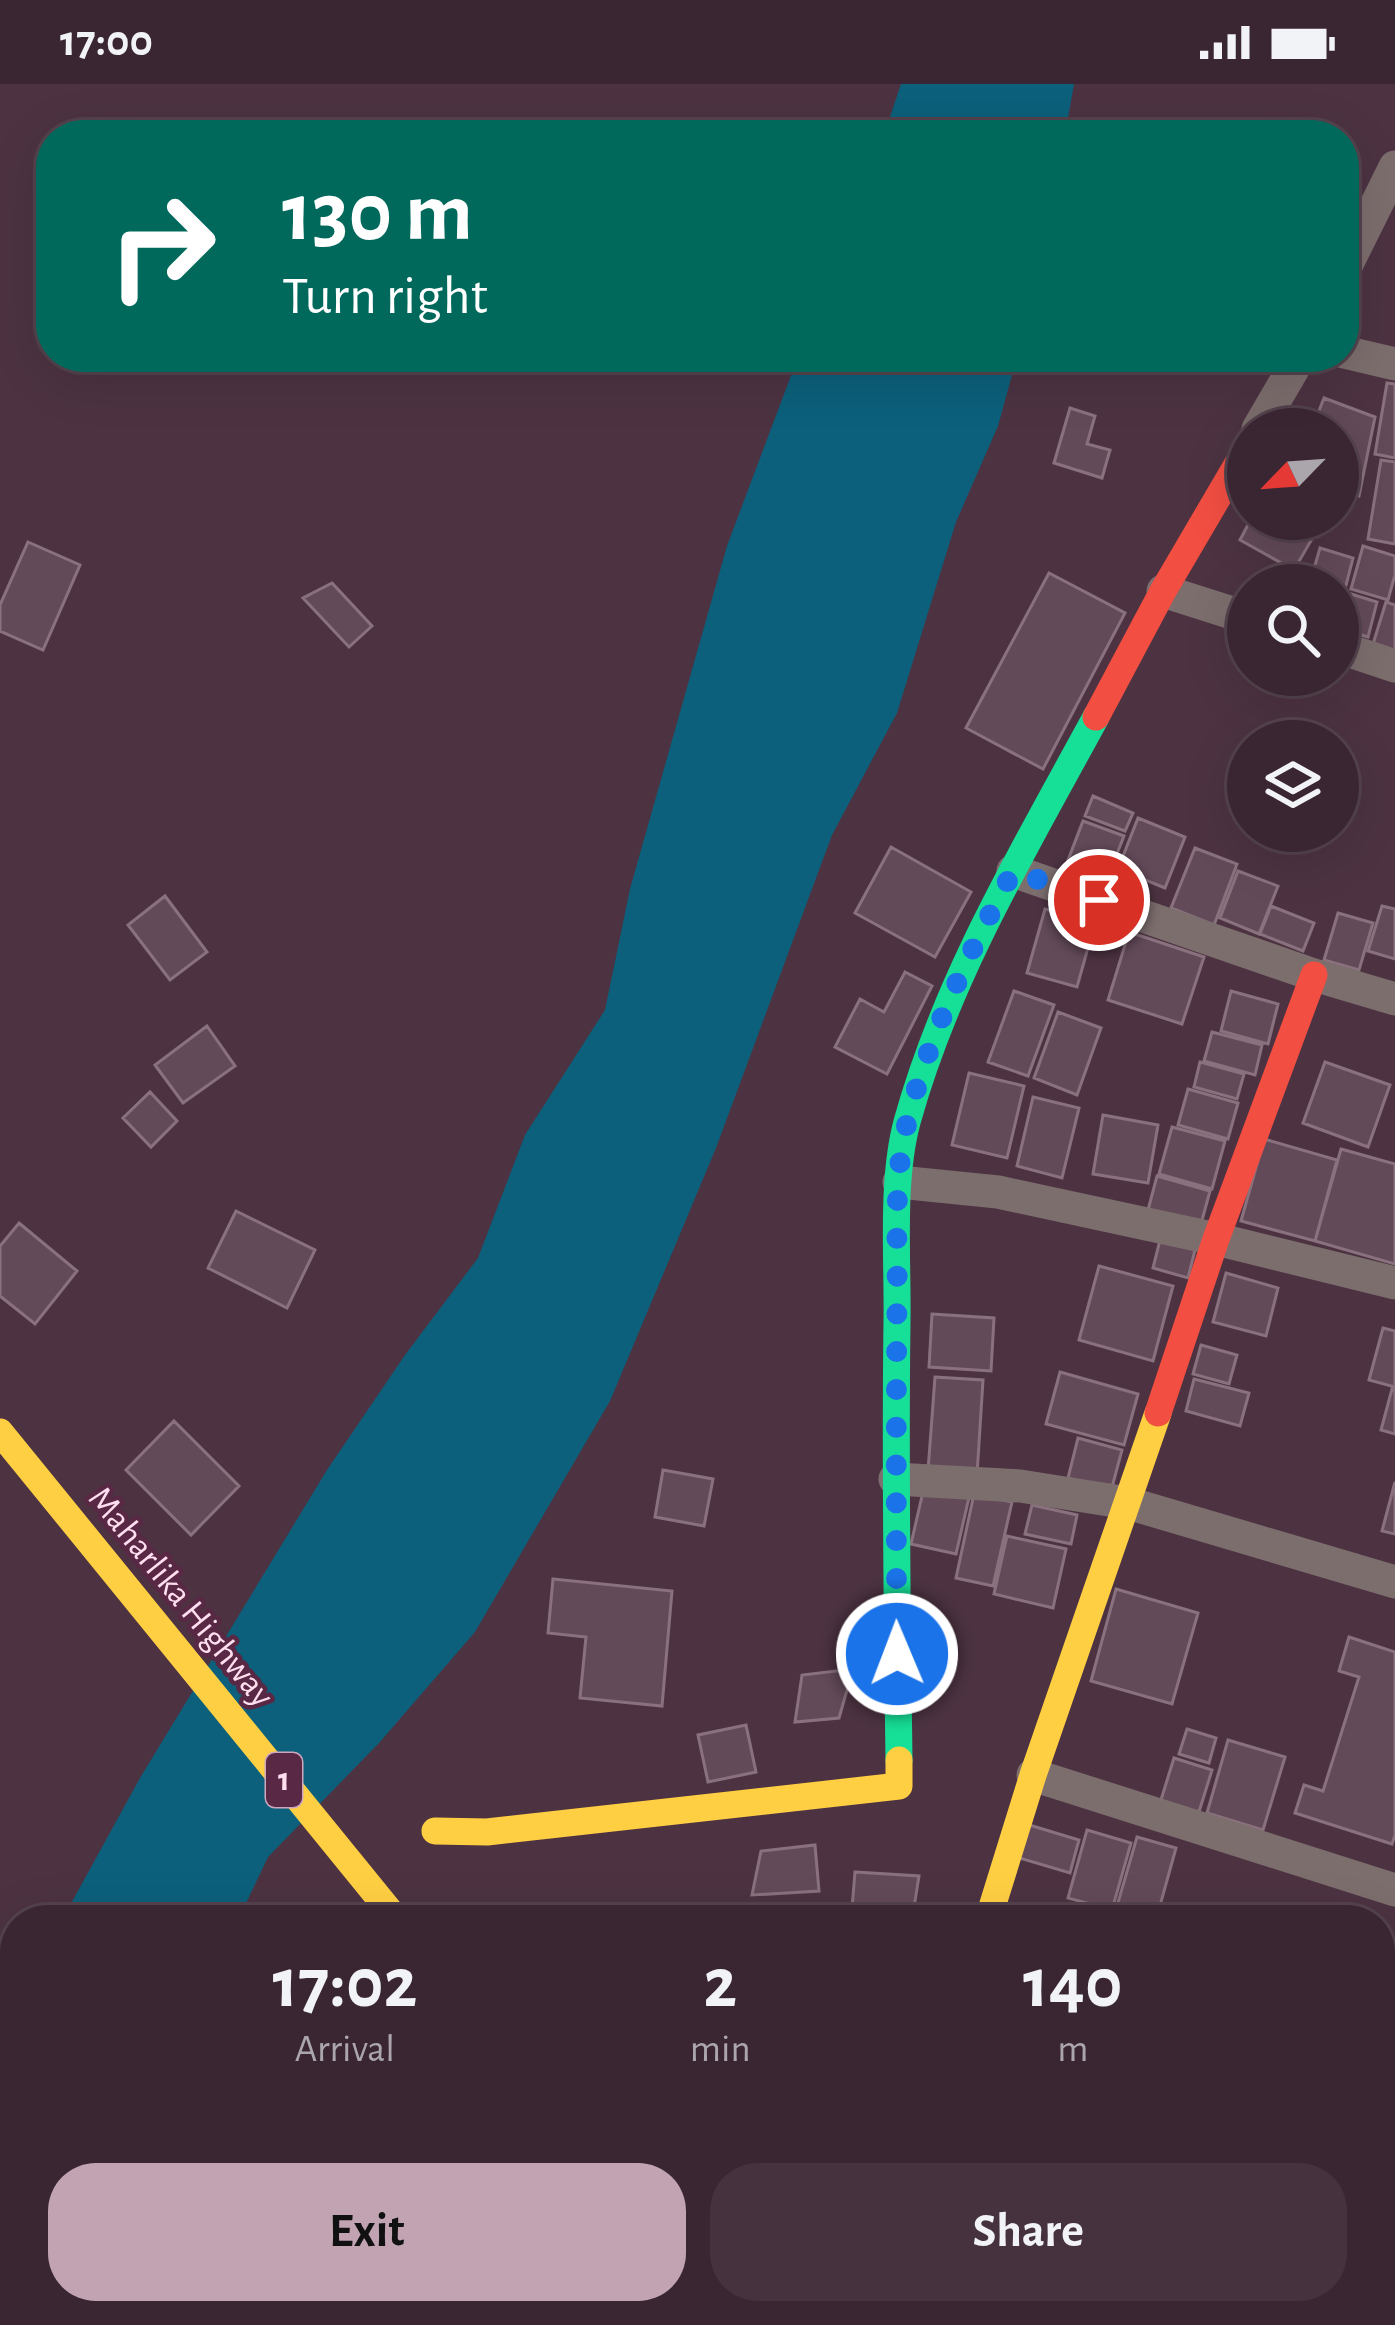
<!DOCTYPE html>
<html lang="en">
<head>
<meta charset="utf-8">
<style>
  body { margin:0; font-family:"Alegreya Sans",sans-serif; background:#45323e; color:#f1f3f6; height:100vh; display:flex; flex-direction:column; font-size:45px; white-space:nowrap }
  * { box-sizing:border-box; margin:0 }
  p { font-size:39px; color:#aba5ac }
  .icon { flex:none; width:66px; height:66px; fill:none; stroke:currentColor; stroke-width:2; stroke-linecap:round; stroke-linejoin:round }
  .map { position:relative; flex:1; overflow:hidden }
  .panel { position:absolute; left:0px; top:1821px; width:1395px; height:420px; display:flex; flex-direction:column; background:#3a2632; border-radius:48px 48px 0 0; box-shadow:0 12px 48px #0002,0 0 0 3px #54434d }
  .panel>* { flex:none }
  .top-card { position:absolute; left:36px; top:36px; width:1323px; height:252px; border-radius:48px; box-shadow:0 12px 48px #0002,0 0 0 3px #54434d; background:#00695c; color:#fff; overflow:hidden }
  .needle { width:78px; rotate:245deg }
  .fabs { position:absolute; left:1227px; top:324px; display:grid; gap:24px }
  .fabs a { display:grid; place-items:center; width:132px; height:132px; border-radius:50%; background:#3a2632; box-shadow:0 12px 48px #0002,0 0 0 3px #54434d; font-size:60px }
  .pin { position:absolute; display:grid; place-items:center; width:102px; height:102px; color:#fff; margin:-51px; border:6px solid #fff; border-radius:50%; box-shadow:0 3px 12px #0007 }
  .me { position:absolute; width:132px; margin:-66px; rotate:359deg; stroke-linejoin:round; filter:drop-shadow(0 0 9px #0008) }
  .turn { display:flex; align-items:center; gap:42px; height:252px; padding:0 48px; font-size:54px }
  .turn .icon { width:156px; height:156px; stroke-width:2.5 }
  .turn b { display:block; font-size:84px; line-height:102px }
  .eta { display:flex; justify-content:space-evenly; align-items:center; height:204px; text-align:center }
  .eta b { font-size:72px; font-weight:700; line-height:84px }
  .button { display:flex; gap:24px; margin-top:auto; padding:24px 48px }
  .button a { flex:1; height:138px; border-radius:48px; background:#c1a3b2; color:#111; font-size:48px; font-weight:700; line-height:138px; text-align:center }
  .button a+a { background:#45323e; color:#f1f3f6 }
  .status { display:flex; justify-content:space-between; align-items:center; height:84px; padding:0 60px; background:#3a2632; direction:ltr }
  .status svg { height:33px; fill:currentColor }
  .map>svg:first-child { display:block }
  .water { fill:#0c607b }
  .building { fill:#634a59; stroke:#89727e; stroke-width:3 }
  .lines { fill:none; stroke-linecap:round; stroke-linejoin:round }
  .street { stroke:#7d6e6e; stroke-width:33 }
  .fast { stroke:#16e098; stroke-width:27 }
  .slow { stroke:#ffcf43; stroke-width:27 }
  .jam { stroke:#f24e42; stroke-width:27 }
  .route { stroke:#1a73e8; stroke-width:21; stroke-dasharray:0 37.8 }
  .labels { text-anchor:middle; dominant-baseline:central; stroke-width:9; stroke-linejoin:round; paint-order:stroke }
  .shield { fill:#582844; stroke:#cda8bc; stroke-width:3 }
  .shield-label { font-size:33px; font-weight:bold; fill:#ffdfef }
  .street-label { font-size:36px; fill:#ffdfef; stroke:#582844 }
</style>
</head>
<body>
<div class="status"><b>17:00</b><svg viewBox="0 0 49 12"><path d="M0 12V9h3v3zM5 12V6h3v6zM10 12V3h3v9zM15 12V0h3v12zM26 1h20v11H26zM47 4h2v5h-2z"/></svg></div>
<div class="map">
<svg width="1395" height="2241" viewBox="0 0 1395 2241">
  <rect width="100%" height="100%" fill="#4d3342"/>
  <!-- water -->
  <path class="water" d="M 901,0 L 1074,0 L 1065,51 L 884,51 Z
    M 798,273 L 1017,273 L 998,342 L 956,438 L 897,629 L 832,751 L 716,1064 L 610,1317 L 475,1548 L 379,1659 L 268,1773 L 238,1836 L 62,1836 L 140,1694 L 327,1386 L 405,1271 L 478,1174 L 525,1051 L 605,926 L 630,805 L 727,462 Z
    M 15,1906 L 15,2226 L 58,2226 L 52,2241 L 0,2241 L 0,1928 Z"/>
  <!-- building -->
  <path class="building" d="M 1387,299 L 1395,300 L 1395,374 L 1375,370 Z
    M 1324,314 L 1375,333 L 1359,412 L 1338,404 L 1338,345 L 1312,345 Z
    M 1070,324 L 1095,332 L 1087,360 L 1110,366 L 1102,394 L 1054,379 Z
    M 1381,376 L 1395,378 L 1395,460 L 1368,455 Z
    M 1251,435 L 1310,435 L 1320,441 L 1294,486 L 1240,456 Z
    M 28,458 L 80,481 L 43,566 L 0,547 L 0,521 Z
    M 1363,462 L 1395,472 L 1395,491 L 1388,516 L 1351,505 Z
    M 1320,464 L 1353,474 L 1345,505 L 1311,495 Z
    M 1049,489 L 1125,529 L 1043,685 L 966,644 Z
    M 332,499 L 372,542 L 349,563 L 303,514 Z
    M 1338,506 L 1377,518 L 1368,553 L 1338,544 Z
    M 1386,518 L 1395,521 L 1395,567 L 1373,560 Z
    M 1093,712 L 1133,729 L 1125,747 L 1085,732 Z
    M 1138,734 L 1185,753 L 1165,804 L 1118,785 Z
    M 1083,737 L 1124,752 L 1105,800 L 1065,784 Z
    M 891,763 L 971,808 L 935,873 L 855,829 Z
    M 1195,764 L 1237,780 L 1214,841 L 1171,824 Z
    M 1238,787 L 1278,802 L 1259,850 L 1220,834 Z
    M 165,812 L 207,868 L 170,896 L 128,841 Z
    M 1271,822 L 1314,839 L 1303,867 L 1260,850 Z
    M 1382,822 L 1395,825 L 1395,875 L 1368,867 Z
    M 1045,825 L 1095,839 L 1077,903 L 1027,889 Z
    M 1338,829 L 1373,839 L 1359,886 L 1324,876 Z
    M 1129,848 L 1204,873 L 1182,940 L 1108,916 Z
    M 905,888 L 932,902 L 887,990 L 835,963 L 860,915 L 884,928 Z
    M 1014,907 L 1054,921 L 1028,992 L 988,978 Z
    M 1231,907 L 1278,920 L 1268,960 L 1221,947 Z
    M 1058,928 L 1101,944 L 1077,1011 L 1034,994 Z
    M 207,942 L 235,982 L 183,1019 L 155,981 Z
    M 1212,948 L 1262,961 L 1255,991 L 1204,977 Z
    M 1200,978 L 1244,990 L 1237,1015 L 1194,1003 Z
    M 1325,978 L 1390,1001 L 1368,1063 L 1303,1039 Z
    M 969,989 L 1024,1002 L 1007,1074 L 952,1061 Z
    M 1188,1005 L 1238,1019 L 1228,1055 L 1178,1041 Z
    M 150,1008 L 177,1037 L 151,1063 L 123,1034 Z
    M 1033,1013 L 1079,1024 L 1062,1094 L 1017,1082 Z
    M 1103,1031 L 1158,1041 L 1148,1099 L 1093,1090 Z
    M 1172,1043 L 1225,1057 L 1212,1105 L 1159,1090 Z
    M 1264,1055 L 1337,1076 L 1315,1157 L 1241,1137 Z
    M 1341,1065 L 1395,1080 L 1395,1180 L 1315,1157 Z
    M 1157,1092 L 1210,1107 L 1201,1140 L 1148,1126 Z
    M 236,1127 L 315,1166 L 287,1224 L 208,1184 Z
    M 19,1139 L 77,1187 L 35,1240 L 0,1212 L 0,1162 Z
    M 1162,1148 L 1197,1158 L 1188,1194 L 1153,1184 Z
    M 1099,1182 L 1173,1202 L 1153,1277 L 1079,1256 Z
    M 1226,1189 L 1278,1204 L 1266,1252 L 1213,1238 Z
    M 932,1230 L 994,1234 L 991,1287 L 929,1283 Z
    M 1383,1244 L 1395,1247 L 1395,1303 L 1369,1296 Z
    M 1201,1261 L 1237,1271 L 1229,1300 L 1193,1290 Z
    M 1060,1288 L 1138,1310 L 1124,1361 L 1046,1340 Z
    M 935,1293 L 983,1296 L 977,1391 L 928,1387 Z
    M 1194,1295 L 1249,1309 L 1240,1342 L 1186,1327 Z
    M 1392,1305 L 1395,1306 L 1395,1350 L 1381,1346 Z
    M 174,1337 L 239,1402 L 191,1451 L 126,1386 Z
    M 1078,1354 L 1122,1366 L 1111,1407 L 1068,1394 Z
    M 663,1386 L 713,1395 L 704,1442 L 655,1433 Z
    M 1395,1398 L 1395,1450 L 1382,1447 Z
    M 925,1399 L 970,1409 L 956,1470 L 911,1460 Z
    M 974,1410 L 1012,1418 L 993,1502 L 956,1494 Z
    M 1032,1421 L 1077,1431 L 1071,1460 L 1025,1450 Z
    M 1007,1452 L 1066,1465 L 1053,1524 L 994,1510 Z
    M 553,1495 L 672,1507 L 662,1622 L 580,1614 L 586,1553 L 548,1549 Z
    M 1116,1505 L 1198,1529 L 1172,1620 L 1091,1597 Z
    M 1349,1553 L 1395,1568 L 1395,1751 L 1392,1760 L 1295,1729 L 1304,1701 L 1323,1707 L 1359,1593 L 1339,1587 Z
    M 853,1585 L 839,1634 L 795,1638 L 802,1591 Z
    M 746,1641 L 756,1688 L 708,1698 L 698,1651 Z
    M 1187,1645 L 1216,1654 L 1209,1679 L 1179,1670 Z
    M 1228,1656 L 1285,1673 L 1263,1746 L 1207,1729 Z
    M 1174,1674 L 1212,1686 L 1198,1731 L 1160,1719 Z
    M 1026,1740 L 1079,1756 L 1070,1789 L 1016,1773 Z
    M 1087,1746 L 1131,1759 L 1112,1826 L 1068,1814 Z
    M 1137,1753 L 1176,1764 L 1156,1836 L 1138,1836 L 1115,1829 Z
    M 815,1761 L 819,1807 L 752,1811 L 761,1767 Z
    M 855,1788 L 919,1792 L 912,1836 L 851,1836 Z
    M 1380,1852 L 1395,1857 L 1395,2032 L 1380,2027 Z
    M 1395,2106 L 1395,2195 L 1380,2190 L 1380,2158 Z
    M 1380,2201 L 1395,2205 L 1395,2241 L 1322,2241 L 1326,2226 L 1380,2226 Z
    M 139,2226 L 200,2226 L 195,2241 L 133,2241 Z
    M 1180,2226 L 1228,2226 L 1225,2241 L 1189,2241 L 1177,2238 Z
    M 238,2230 L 280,2241 L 236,2241 Z"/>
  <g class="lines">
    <!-- street -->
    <path class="street" d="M 1344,186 L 1395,83
      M 1344,268 L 1395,280
      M 1258,345 L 1300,273
      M 1163,507 L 1248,534
      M 1338,563 L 1395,582
      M 1013,787 L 1314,891 L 1395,915
      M 899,1098 L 998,1108 L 1216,1155 L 1395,1199
      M 895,1395 L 1020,1402 L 1128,1419 L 1395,1498
      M 1033,1691 L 1395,1806
      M 1380,2047 L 1395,2051
      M 854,2241 L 859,2226"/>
    <!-- fast -->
    <path class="fast" d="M 899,1676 C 897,1530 895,1384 897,1238 C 898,1175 891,1098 907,1038 C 947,893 1025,764 1096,633
      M 710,2226 L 722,2241"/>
    <!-- slow -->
    <path class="slow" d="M 0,1348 L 397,1836
      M 435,1747 L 487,1748 L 899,1702 L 899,1676
      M 988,1836 L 1033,1691 L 1158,1329"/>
    <!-- jam -->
    <path class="jam" d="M 1096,633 L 1163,507 L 1248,362
      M 1158,1329 L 1216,1155 L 1314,891"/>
  </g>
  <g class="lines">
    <!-- route -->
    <path class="route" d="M 897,1570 C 896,1451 896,1332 897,1213 C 898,1156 893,1095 907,1039 C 929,950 970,867 1013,787 L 1099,816"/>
  </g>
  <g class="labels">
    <!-- shield labels -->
    <rect class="shield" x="266" y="1669" width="36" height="54" rx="9"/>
    <g class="shield-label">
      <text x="284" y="1696">1</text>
    </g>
    <!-- street labels -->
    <g class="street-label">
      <text transform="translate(181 1513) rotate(51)">Maharlika Highway</text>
    </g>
  </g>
</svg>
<div class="fabs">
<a><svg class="needle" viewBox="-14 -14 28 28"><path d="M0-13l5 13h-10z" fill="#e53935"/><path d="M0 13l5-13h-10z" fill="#aba5ac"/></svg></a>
<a><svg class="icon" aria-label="search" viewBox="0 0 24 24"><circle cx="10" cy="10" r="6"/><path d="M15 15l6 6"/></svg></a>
<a><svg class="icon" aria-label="layers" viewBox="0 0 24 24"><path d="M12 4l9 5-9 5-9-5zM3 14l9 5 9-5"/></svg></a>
</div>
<div class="pin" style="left:1099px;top:816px;background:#d93025"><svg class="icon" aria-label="arrive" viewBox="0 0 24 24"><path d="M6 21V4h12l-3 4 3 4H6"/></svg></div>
<svg class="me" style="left:897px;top:1570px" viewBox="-20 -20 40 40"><circle r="17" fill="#1a73e8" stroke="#fff" stroke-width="3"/><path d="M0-11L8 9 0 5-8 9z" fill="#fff"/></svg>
<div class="top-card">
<div class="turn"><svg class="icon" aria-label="right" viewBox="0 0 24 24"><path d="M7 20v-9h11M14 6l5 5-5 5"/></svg><div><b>130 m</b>Turn right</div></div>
</div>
<section class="panel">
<div class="eta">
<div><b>17:02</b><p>Arrival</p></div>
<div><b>2</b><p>min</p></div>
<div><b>140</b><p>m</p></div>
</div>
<div class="button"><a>Exit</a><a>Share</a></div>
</section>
</div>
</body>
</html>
